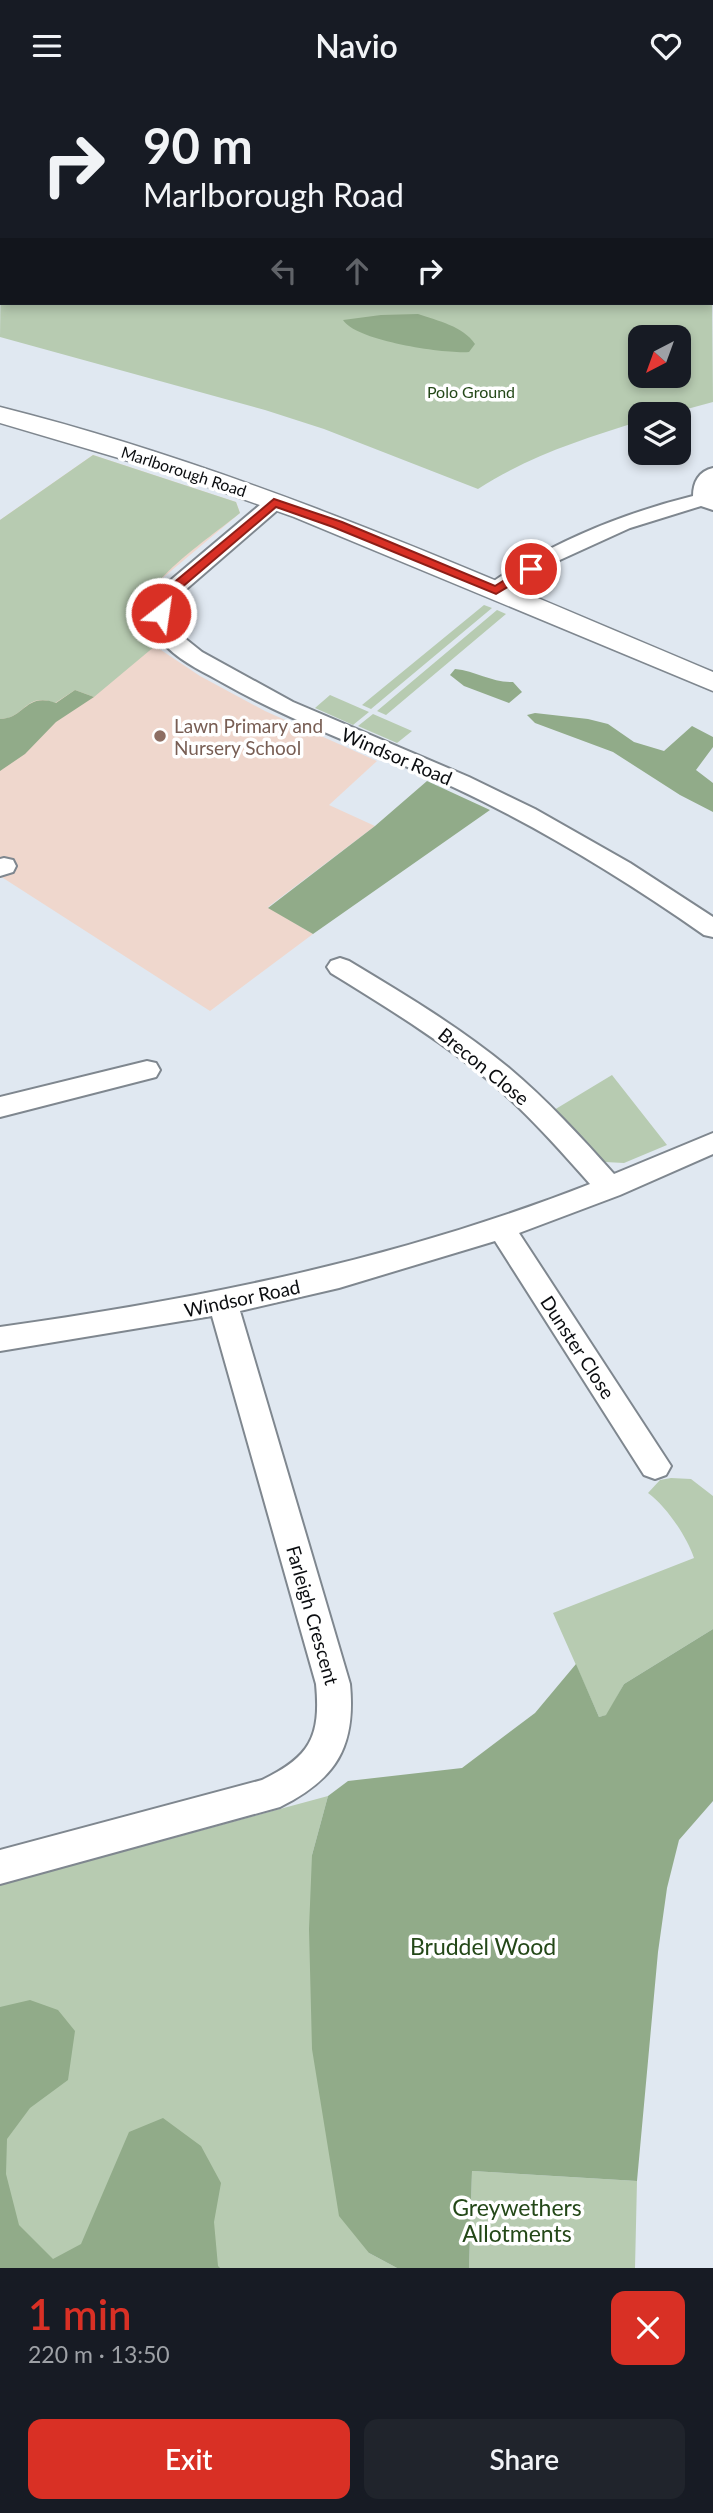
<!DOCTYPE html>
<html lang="en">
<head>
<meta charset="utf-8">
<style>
  body { margin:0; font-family:Lato,sans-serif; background:#20242c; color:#f1f3f6; height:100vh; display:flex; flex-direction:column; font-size:26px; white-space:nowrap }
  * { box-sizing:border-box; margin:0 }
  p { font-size:23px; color:#9ea1a6 }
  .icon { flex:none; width:38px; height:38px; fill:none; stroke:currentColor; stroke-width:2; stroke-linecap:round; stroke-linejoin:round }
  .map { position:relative; height:2177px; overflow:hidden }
  .details { display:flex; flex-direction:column; background:#171b24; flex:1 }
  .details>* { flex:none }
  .banner { position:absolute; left:0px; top:0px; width:714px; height:214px; box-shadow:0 4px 10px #0003; background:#171b24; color:#f1f3f6; overflow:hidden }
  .needle { width:46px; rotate:221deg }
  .fabs { position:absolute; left:628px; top:234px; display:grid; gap:14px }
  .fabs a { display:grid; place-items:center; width:63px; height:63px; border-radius:14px; background:#171b24; box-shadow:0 4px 10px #0003; font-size:35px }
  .pin { position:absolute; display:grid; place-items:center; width:60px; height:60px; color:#fff; margin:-30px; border:4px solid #fff; border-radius:50%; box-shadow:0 2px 7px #0007 }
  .me { position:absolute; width:77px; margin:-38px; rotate:30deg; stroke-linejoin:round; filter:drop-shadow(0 0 5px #0008) }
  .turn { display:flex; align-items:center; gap:24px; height:147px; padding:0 28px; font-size:32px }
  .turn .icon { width:91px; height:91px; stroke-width:2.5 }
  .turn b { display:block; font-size:49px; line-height:60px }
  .lanes { display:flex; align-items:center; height:66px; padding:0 28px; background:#0003; justify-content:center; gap:35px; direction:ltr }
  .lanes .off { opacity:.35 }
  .round { display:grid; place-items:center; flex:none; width:74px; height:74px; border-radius:14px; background:#20242c }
  .summary { display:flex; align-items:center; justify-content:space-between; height:119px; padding:0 28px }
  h1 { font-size:42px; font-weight:600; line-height:52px; color:#d93025 }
  .primary-button { display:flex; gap:14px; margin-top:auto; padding:14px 28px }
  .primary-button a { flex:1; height:80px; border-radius:14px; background:#d93025; color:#fff; font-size:28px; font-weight:600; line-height:80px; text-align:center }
  .primary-button a+a { background:#20242c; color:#f1f3f6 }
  header { display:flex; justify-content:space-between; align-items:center; height:91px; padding:0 28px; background:#171b24; font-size:32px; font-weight:600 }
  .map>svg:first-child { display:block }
  .education { fill:#efd7cd }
  .green { fill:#b7cbb1; fill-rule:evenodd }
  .forest { fill:#91ab89 }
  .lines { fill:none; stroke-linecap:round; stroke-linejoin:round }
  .minor-casing { stroke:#7f878f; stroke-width:4 }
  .major-casing { stroke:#7f878f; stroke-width:3 }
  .minor { fill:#fff; fill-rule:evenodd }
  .major { fill:#fff; fill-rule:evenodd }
  .route { fill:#d93025; stroke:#8d1f18; stroke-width:2 }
  .education-dot { fill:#8d6e63; stroke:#fff; stroke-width:2.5 }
  .labels { text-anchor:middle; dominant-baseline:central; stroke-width:7; stroke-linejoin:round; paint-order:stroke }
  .far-park-label { font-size:16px; fill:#244818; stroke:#fff }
  .far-street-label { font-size:16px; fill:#0b0d10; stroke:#fff }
  .education-label { font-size:19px; fill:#785e54; stroke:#fff; text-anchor:start }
  .street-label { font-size:19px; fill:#0b0d10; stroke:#fff }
  .near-park-label { font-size:23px; fill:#244818; stroke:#fff }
</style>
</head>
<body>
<header><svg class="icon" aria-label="menu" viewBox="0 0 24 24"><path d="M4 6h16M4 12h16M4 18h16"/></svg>Navio<svg class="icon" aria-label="heart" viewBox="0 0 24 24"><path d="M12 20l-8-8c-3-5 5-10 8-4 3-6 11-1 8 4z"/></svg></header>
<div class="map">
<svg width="713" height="2177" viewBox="0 0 713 2177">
  <rect width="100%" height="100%" fill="#e0e8f1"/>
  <!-- education -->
  <path class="education" d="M 93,364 L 236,411 L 240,422 L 159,490 L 144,507 L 139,524 L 141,537 L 155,555 L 200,585 L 265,620 L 377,670 L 329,714 L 375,735 L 268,816 L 313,843 L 210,920 L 0,785 L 0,429 Z"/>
  <!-- green -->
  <path class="green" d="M 2,84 L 2,212 L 712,212 L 712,206 L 713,311 L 665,324 L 640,324 L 640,330 C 583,348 529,365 478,398 L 324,338 L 265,319 L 0,246 ZM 640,247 L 679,247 L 679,285 L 640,285 Z
    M 93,364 L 236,411 L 240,422 C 215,443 139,493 140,526 C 140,538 148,546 155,555 L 94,606 L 75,599 L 55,612 C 25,600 25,628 0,628 L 0,429 Z
    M 484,514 L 492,517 L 371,618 L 362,614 Z
    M 497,519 L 506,523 L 386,624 L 377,620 Z
    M 330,604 L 369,621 L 353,634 L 315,617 Z
    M 373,623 L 412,640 L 397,652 L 358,635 Z
    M 612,984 L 667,1054 L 624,1072 L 605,1071 L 554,1019 Z
    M 671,1387 L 691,1388 L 713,1405 L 713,1538 L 624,1593 L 607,1624 L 599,1626 L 553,1522 L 694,1467 C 687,1446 667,1416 648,1402 L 660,1389 Z
    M 328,1705 L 312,1764 L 369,2162 L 397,2177 L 0,2177 L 0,1794 Z
    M 472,2080 L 637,2090 L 635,2177 L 469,2177 Z"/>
  <!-- forest -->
  <path class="forest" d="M 418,223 C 438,230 463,235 475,253 L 469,261 C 445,263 356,250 343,229 L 381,224 Z
    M 455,578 C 476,580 493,592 513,591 L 522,601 L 509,612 L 464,595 L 450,584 Z
    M 75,599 L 94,606 L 56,631 L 25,663 L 0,680 L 0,628 C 25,628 25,601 56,612 Z
    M 535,622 L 588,628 L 608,633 L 634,651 L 664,660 L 692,635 L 713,646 L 713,656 L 696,679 L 713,692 L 713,721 L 680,704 L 613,661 L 535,632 L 527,624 Z
    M 427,690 L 490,719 L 313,843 L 268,817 L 375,735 Z
    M 713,1538 L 713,1710 L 679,1749 L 667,1797 L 658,1861 L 637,2090 L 472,2080 L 469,2177 L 397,2177 L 369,2162 L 339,2125 L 312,1958 L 309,1838 L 312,1764 L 328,1705 L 348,1690 L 462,1677 L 535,1622 L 576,1573 L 599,1626 L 606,1624 L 624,1593 Z
    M 30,1909 L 58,1919 L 75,1940 L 68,1989 L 30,2017 L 7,2048 L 6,2083 L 19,2134 L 53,2168 L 81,2153 L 129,2041 L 163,2027 L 201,2055 L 221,2092 L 214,2131 L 218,2175 L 220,2177 L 0,2177 L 0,1916 Z"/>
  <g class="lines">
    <defs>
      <path id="minor" d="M 233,0 L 249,0 L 231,2 Z
        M 261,0 L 278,0 L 280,2 L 262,2 Z
        M 397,0 L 419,0 L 421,2 L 398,2 Z
        M 480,0 L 496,0 L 479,2 Z
        M 646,0 L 662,0 L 664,2 L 647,2 Z
        M 712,28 L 713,28 L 713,38 L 712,38 Z
        M 712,92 L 713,92 L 713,102 L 712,102 Z
        M 713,377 L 713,419 L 701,415 L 630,437 L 551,473 L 504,504 L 488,504 L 485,499 C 493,488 509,481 521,474 C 575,442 633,420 693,405 C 693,391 699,380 713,377 Z
        M 274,406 L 281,408 L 284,412 L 281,416 L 176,507 L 172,523 L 177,541 L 202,561 L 293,611 L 469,686 L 535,718 L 630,772 L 713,826 L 713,846 L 704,844 C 624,788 541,737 453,696 C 377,661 298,634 225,593 C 206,582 183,572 167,556 C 150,540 146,519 159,499 L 267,408 Z
        M 4,767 L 13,769 L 16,775 L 13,781 L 0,785 L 0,768 Z
        M 340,867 L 349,870 C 404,903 459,936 509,977 C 547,1009 581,1046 614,1083 L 713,1042 L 713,1063 L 620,1104 L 519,1142 L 671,1375 L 666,1384 L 655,1388 L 644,1384 L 495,1150 L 339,1197 L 240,1220 L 350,1593 C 356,1656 336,1688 280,1716 L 0,1793 L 0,1759 L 262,1689 C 310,1666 321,1646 316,1593 L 212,1225 L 0,1260 L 0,1236 C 205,1207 396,1169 590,1093 C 559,1058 527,1022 492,992 C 442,950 386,916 331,882 L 327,876 L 331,870 Z
        M 147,970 L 156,972 L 160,979 L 156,986 L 0,1026 L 0,1006 Z"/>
      <path id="major" d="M 0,316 C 247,378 479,483 713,581 L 713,600 L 294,426 L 166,381 L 0,332 Z"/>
    </defs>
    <!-- minor casing -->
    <use href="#minor" class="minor-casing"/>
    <!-- major casing -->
    <use href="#major" class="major-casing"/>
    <!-- minor -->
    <use href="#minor" class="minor"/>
    <!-- major -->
    <use href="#major" class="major"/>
  </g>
  <!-- route -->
  <path class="route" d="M 274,408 L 342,431 L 495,495 L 527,475 L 537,478 L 496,503 L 333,436 L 276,416 L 174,503 L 165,525 L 157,525 L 155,514 L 165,499 Z"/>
  <!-- markers -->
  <circle class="education-dot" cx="160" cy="645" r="7"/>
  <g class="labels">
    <!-- far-park labels -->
    <g class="far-park-label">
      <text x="471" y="300">Polo Ground</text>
    </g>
    <!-- far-street labels -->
    <g class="far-street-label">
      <text transform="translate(184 380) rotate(18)">Marlborough Road</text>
    </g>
    <!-- education labels -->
    <g class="education-label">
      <text x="174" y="634">Lawn Primary and<tspan x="174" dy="22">Nursery School</tspan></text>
    </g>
    <!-- street labels -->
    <g class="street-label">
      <text transform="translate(397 665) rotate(23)">Windsor Road</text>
      <text transform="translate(484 975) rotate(39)">Brecon Close</text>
      <text transform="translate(242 1207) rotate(-12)">Windsor Road</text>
      <text transform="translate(578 1256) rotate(57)">Dunster Close</text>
      <text transform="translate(313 1524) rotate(74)">Farleigh Crescent</text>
    </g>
    <!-- near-park labels -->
    <g class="near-park-label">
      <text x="483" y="1855">Bruddel Wood</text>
      <text x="517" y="2116">Greywethers<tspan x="517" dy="26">Allotments</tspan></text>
    </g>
  </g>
</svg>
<div class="fabs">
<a><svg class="needle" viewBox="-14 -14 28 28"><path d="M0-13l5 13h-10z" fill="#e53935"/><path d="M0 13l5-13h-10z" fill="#9ea1a6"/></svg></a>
<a><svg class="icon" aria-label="layers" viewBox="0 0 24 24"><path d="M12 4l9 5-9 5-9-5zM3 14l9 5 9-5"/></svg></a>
</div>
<div class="pin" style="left:531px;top:478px;background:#d93025"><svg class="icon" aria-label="arrive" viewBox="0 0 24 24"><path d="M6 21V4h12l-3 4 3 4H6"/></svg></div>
<svg class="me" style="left:161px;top:522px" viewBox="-20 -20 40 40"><circle r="17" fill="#d93025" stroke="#fff" stroke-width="3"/><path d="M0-11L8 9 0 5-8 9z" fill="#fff"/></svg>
<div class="banner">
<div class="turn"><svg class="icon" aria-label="right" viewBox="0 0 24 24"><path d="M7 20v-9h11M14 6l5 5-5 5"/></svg><div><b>90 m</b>Marlborough Road</div></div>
<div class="lanes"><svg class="icon off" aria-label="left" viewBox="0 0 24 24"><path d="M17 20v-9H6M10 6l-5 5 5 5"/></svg><svg class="icon off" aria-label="ahead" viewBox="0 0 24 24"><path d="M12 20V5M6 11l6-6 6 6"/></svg><svg class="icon" aria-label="right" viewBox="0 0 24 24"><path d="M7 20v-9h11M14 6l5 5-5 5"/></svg></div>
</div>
</div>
<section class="details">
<div class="summary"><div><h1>1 min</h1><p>220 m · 13:50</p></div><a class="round" style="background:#d93025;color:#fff"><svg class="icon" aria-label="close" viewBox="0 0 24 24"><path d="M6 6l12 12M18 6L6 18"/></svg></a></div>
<div class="primary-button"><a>Exit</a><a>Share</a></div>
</section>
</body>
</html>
